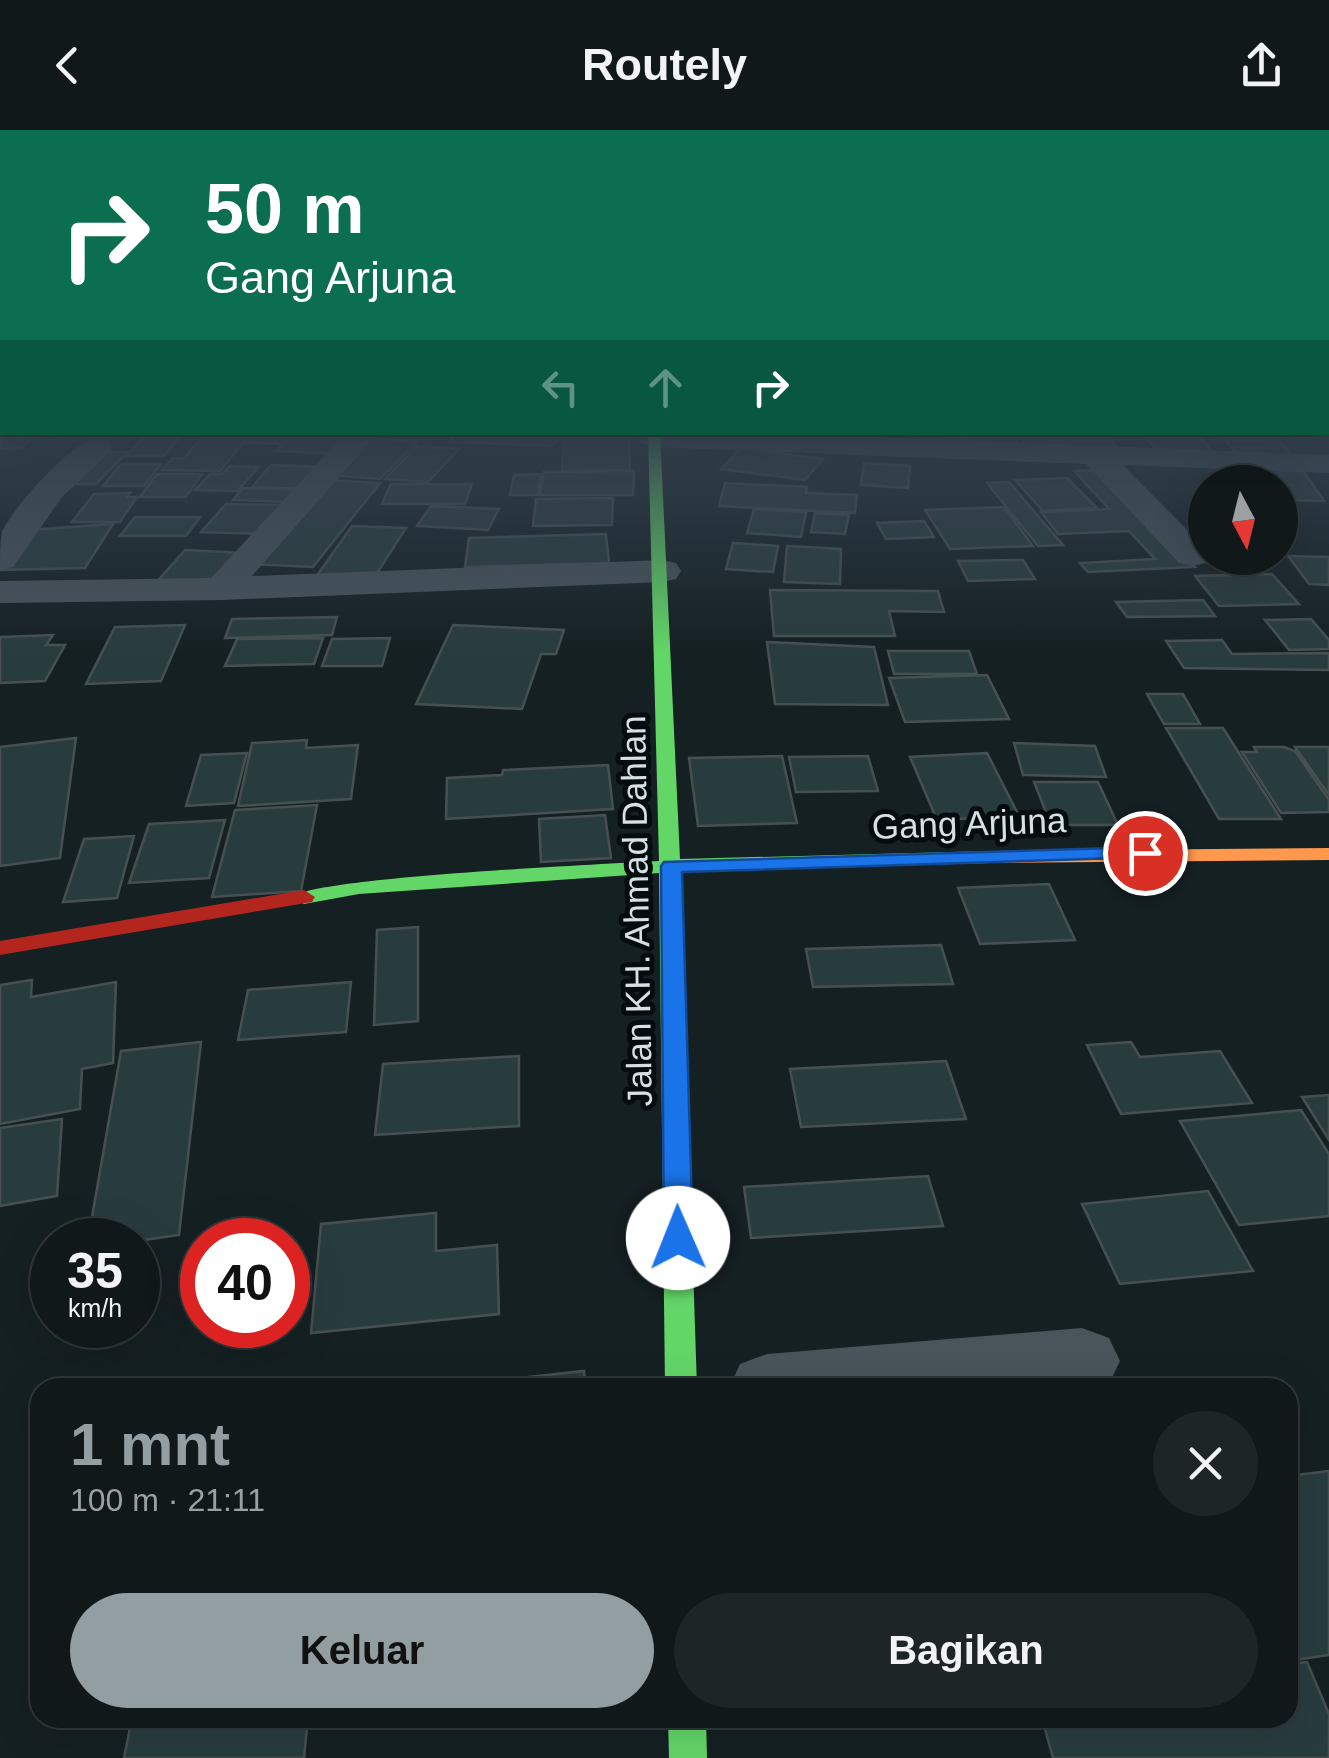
<!DOCTYPE html>
<html lang="id">
<head>
<meta charset="utf-8">
<style>
  body { margin:0; font-family:Arial,sans-serif; background:#1e2527; color:#f1f3f6; height:100vh; display:flex; flex-direction:column; font-size:38px; white-space:nowrap }
  * { box-sizing:border-box; margin:0 }
  p { font-size:32px; color:#9ca0a2 }
  .icon { flex:none; width:55px; height:55px; fill:none; stroke:currentColor; stroke-width:2; stroke-linecap:round; stroke-linejoin:round }
  .map { position:relative; flex:1; overflow:hidden }
  .side { position:absolute; left:30px; top:1248px; width:1268px; height:350px; display:flex; flex-direction:column; background:#10181a; border-radius:30px; box-shadow:0 10px 40px #0002,0 0 0 2px #303739 }
  .side>* { flex:none }
  .guide { position:absolute; left:0px; top:0px; width:1330px; height:305px; box-shadow:0 10px 40px #0002,0 0 0 2px #303739; background:#0b6e4f; color:#fff; overflow:hidden }
  .needle { width:65px; rotate:173deg }
  .fabs { position:absolute; left:1188px; top:335px; display:grid; gap:20px }
  .fabs a { display:grid; place-items:center; width:110px; height:110px; border-radius:50%; background:#10181a; box-shadow:0 10px 40px #0002,0 0 0 2px #303739; font-size:50px }
  .speed { position:absolute; left:30px; top:1088px; display:flex; gap:20px; font-size:50px; font-weight:700; text-align:center }
  .speed>* { display:grid; place-content:center; width:130px; height:130px; border-radius:50%; background:#10181a; box-shadow:0 10px 40px #0002,0 0 0 2px #303739; line-height:1 }
  .speed small { font-size:25px; font-weight:400 }
  .speed .limit { border:15px solid #d22; background:#fff; color:#111 }
  .pin { position:absolute; display:grid; place-items:center; width:85px; height:85px; color:#fff; margin:-42px; border:5px solid #fff; border-radius:50%; box-shadow:0 2px 10px #0007 }
  .me { position:absolute; width:110px; margin:-55px; rotate:359deg; stroke-linejoin:round; filter:drop-shadow(0 0 8px #0008) }
  .turn { display:flex; align-items:center; gap:35px; height:210px; padding:0 40px; font-size:45px }
  .turn .icon { width:130px; height:130px; stroke-width:2.5 }
  .turn b { display:block; font-size:70px; line-height:85px }
  .lanes { display:flex; align-items:center; height:95px; padding:0 40px; background:#0003; justify-content:center; gap:50px; direction:ltr }
  .lanes .off { opacity:.35 }
  .round { display:grid; place-items:center; flex:none; width:105px; height:105px; border-radius:52px; background:#1e2527 }
  .summary { display:flex; align-items:center; justify-content:space-between; height:170px; padding:0 40px }
  h1 { font-size:60px; font-weight:600; line-height:75px; color:#929ea1 }
  .primary-button { display:flex; gap:20px; margin-top:auto; padding:20px 40px }
  .primary-button a { flex:1; height:115px; border-radius:60px; background:#929ea1; color:#111; font-size:40px; font-weight:600; line-height:115px; text-align:center }
  .primary-button a+a { background:#1e2527; color:#f1f3f6 }
  header { display:flex; justify-content:space-between; align-items:center; height:130px; padding:0 40px; background:#10181a; font-size:45px; font-weight:600 }
  .map>svg:first-child { display:block }
  .building { fill:#293c3d; stroke:#465051; stroke-width:2.5 }
  .lines { fill:none; stroke-linecap:round; stroke-linejoin:round }
  .street { fill:#49545b; fill-rule:evenodd }
  .fast { fill:#63d668; fill-rule:evenodd }
  .slow { fill:#ff974d; fill-rule:evenodd }
  .jam { fill:#b3261e; fill-rule:evenodd }
  .route { fill:#1a73e8; stroke:#114b97; stroke-width:2.5 }
  .labels { text-anchor:middle; dominant-baseline:central; stroke-width:10; stroke-linejoin:round; paint-order:stroke }
  .street-label { font-size:35px; fill:#d5e2e5; stroke:#040c0e }
</style>
</head>
<body>
<header><svg class="icon" aria-label="back" viewBox="0 0 24 24"><path d="M15 5l-7 7 7 7"/></svg>Routely<svg class="icon" aria-label="share" viewBox="0 0 24 24"><path d="M12 15V3M7 8l5-5 5 5M5 13v7h14v-7"/></svg></header>
<div class="map">
<svg width="1329" height="1628" viewBox="0 0 1329 1628">
  <rect width="100%" height="100%" fill="#152023"/>
  <!-- building -->
  <path class="building" d="M 2,301 L 2,302 L 34,302 L 22,318 L 0,319 Z
    M 68,302 L 136,302 L 133,307 L 63,307 Z
    M 148,302 L 184,302 L 164,326 L 127,326 Z
    M 207,302 L 252,302 L 220,341 L 162,340 L 173,328 L 184,328 Z
    M 257,302 L 292,302 L 283,314 L 248,313 Z
    M 295,302 L 358,302 L 337,324 L 276,321 Z
    M 456,302 L 541,302 L 539,306 L 557,307 L 553,316 L 450,312 Z
    M 924,302 L 960,303 L 966,315 L 928,315 Z
    M 964,302 L 1012,302 L 1022,320 L 972,320 Z
    M 1018,302 L 1106,302 L 1119,320 L 1030,321 Z
    M 1195,302 L 1216,325 L 1161,326 L 1143,303 Z
    M 1220,302 L 1272,302 L 1296,330 L 1240,329 Z
    M 564,307 L 629,307 L 630,340 L 562,341 Z
    M 368,308 L 417,312 L 380,349 L 328,345 Z
    M 417,316 L 459,319 L 428,352 L 385,349 Z
    M 741,318 L 823,329 L 805,350 L 721,339 Z
    M 94,322 L 128,322 L 96,354 L 61,354 Z
    M 864,333 L 910,336 L 908,358 L 861,355 Z
    M 121,334 L 161,334 L 144,356 L 103,356 Z
    M 271,335 L 326,337 L 309,359 L 252,357 Z
    M 230,336 L 259,337 L 237,361 L 195,360 L 210,344 L 222,344 Z
    M 1236,339 L 1303,341 L 1324,371 L 1280,370 L 1280,352 L 1245,352 Z
    M 1102,340 L 1195,437 L 1088,442 L 1080,433 L 1155,429 L 1129,401 L 1058,404 L 1041,382 L 1109,379 L 1074,341 Z
    M 634,341 L 633,365 L 540,365 L 544,342 Z
    M 157,344 L 202,344 L 186,367 L 140,367 Z
    M 541,344 L 538,365 L 510,365 L 514,345 Z
    M 1067,348 L 1097,378 L 1043,381 L 1015,350 Z
    M 326,350 L 380,353 L 313,437 L 251,434 Z
    M 1009,352 L 1063,415 L 1038,416 L 987,353 Z
    M 725,353 L 807,357 L 806,363 L 857,365 L 855,383 L 719,376 Z
    M 391,354 L 472,354 L 465,374 L 382,374 Z
    M 243,358 L 305,360 L 296,372 L 233,370 Z
    M 130,363 L 127,367 L 137,367 L 120,392 L 72,392 L 94,364 Z
    M 613,368 L 612,395 L 533,396 L 536,369 Z
    M 226,374 L 284,375 L 261,404 L 201,402 Z
    M 431,376 L 499,379 L 488,400 L 417,396 Z
    M 1004,377 L 1033,416 L 950,419 L 925,380 Z
    M 754,379 L 806,382 L 801,407 L 747,403 Z
    M 815,383 L 849,385 L 845,404 L 811,402 Z
    M 135,387 L 200,387 L 186,406 L 120,406 Z
    M 924,391 L 934,407 L 886,409 L 877,393 Z
    M 113,394 L 85,438 L 0,440 L 30,400 Z
    M 352,396 L 406,398 L 372,451 L 315,448 Z
    M 606,404 L 609,433 L 465,437 L 469,408 Z
    M 733,413 L 778,416 L 773,442 L 726,439 Z
    M 787,416 L 841,419 L 840,454 L 784,452 Z
    M 185,420 L 245,423 L 217,457 L 155,454 Z
    M 1288,426 L 1329,427 L 1329,455 L 1309,454 Z
    M 1023,430 L 1035,449 L 968,451 L 958,431 Z
    M 1272,444 L 1299,474 L 1219,476 L 1195,446 Z
    M 770,460 L 938,461 L 944,482 L 889,481 L 895,506 L 774,506 Z
    M 1203,470 L 1215,486 L 1127,487 L 1116,472 Z
    M 337,487 L 332,505 L 225,508 L 232,489 Z
    M 1311,489 L 1329,510 L 1329,519 L 1289,520 L 1265,490 Z
    M 185,495 L 161,551 L 86,554 L 115,497 Z
    M 453,495 L 564,500 L 556,524 L 541,524 L 522,579 L 416,574 Z
    M 53,505 L 46,515 L 65,515 L 45,551 L 0,553 L 0,507 Z
    M 323,508 L 314,534 L 225,536 L 237,509 Z
    M 390,508 L 382,536 L 322,536 L 332,509 Z
    M 1222,510 L 1232,524 L 1329,523 L 1329,540 L 1184,538 L 1166,511 Z
    M 767,512 L 874,517 L 888,575 L 775,574 Z
    M 888,521 L 969,521 L 977,544 L 894,544 Z
    M 987,545 L 1009,589 L 905,592 L 889,548 Z
    M 1147,564 L 1183,564 L 1200,594 L 1164,594 Z
    M 1166,598 L 1223,598 L 1281,689 L 1219,689 Z
    M 76,608 L 60,728 L 0,736 L 0,617 Z
    M 307,610 L 306,618 L 358,615 L 351,669 L 238,676 L 252,613 Z
    M 1014,613 L 1095,616 L 1106,647 L 1023,645 Z
    M 1254,617 L 1284,617 L 1295,621 L 1329,670 L 1329,682 L 1281,683 L 1242,622 L 1257,622 Z
    M 1295,617 L 1329,617 L 1329,665 Z
    M 247,623 L 234,673 L 186,676 L 201,625 Z
    M 987,623 L 1019,686 L 937,690 L 910,627 Z
    M 782,626 L 797,693 L 698,696 L 689,628 Z
    M 868,626 L 878,661 L 796,662 L 789,627 Z
    M 608,635 L 613,679 L 446,689 L 447,648 L 502,645 L 503,640 Z
    M 1034,652 L 1098,652 L 1118,695 L 1051,695 Z
    M 317,675 L 301,761 L 212,767 L 235,680 Z
    M 605,685 L 611,728 L 541,732 L 539,689 Z
    M 225,690 L 209,748 L 129,753 L 149,694 Z
    M 134,706 L 117,768 L 63,772 L 84,709 Z
    M 1049,754 L 1075,810 L 980,814 L 958,758 Z
    M 418,797 L 418,891 L 374,895 L 377,800 Z
    M 941,815 L 953,854 L 813,857 L 806,819 Z
    M 32,850 L 31,867 L 116,852 L 113,933 L 82,939 L 80,979 L 0,994 L 0,855 Z
    M 351,852 L 346,902 L 238,910 L 248,860 Z
    M 201,912 L 179,1105 L 138,1111 L 88,1110 L 121,921 Z
    M 1131,912 L 1140,927 L 1220,921 L 1252,973 L 1121,984 L 1087,915 Z
    M 519,926 L 519,996 L 375,1005 L 383,934 Z
    M 946,931 L 966,989 L 801,997 L 790,939 Z
    M 1329,965 L 1329,1010 L 1302,967 Z
    M 1301,980 L 1329,1024 L 1329,1086 L 1239,1095 L 1180,991 Z
    M 62,989 L 57,1066 L 0,1076 L 0,998 Z
    M 928,1046 L 943,1096 L 751,1108 L 744,1057 Z
    M 1208,1061 L 1253,1141 L 1120,1154 L 1082,1074 Z
    M 436,1083 L 436,1121 L 497,1115 L 499,1184 L 311,1203 L 321,1094 Z
    M 584,1241 L 586,1258 L 454,1258 L 454,1255 Z
    M 1329,1341 L 1329,1525 L 1288,1531 L 1288,1346 Z
    M 1307,1532 L 1329,1584 L 1329,1628 L 1053,1628 L 1042,1588 L 1288,1588 L 1288,1534 Z
    M 132,1588 L 308,1588 L 304,1628 L 124,1628 Z"/>
  <g class="lines">
    <!-- street -->
    <path class="street" d="M 347,302 L 379,302 L 252,446 L 663,430 L 676,433 L 681,441 L 676,449 L 663,452 L 221,470 L 0,473 L 0,451 L 211,448 Z
      M 643,302 L 748,302 L 1329,325 L 1329,343 L 1123,335 L 1205,418 L 1205,428 L 1208,428 L 1205,433 L 1192,436 L 1179,433 L 1086,334 L 654,317 L 643,314 L 639,308 Z
      M 97,308 L 108,310 L 112,317 L 108,324 L 62,367 L 13,437 L 0,440 C 0,428 0,411 2,401 C 17,374 67,315 97,308 Z
      M 1082,1198 L 1109,1208 L 1120,1231 L 1109,1254 L 1099,1258 L 729,1258 L 740,1234 L 767,1224 Z"/>
    <!-- fast -->
    <path class="fast" d="M 648,302 L 660,302 L 680,729 L 990,721 L 1000,727 L 990,733 L 680,742 L 697,1258 L 665,1258 L 659,743 L 359,764 L 304,774 L 293,767 C 314,747 609,734 659,731 Z
      M 668,1588 L 706,1588 L 707,1628 L 669,1628 Z"/>
    <!-- slow -->
    <path class="slow" d="M 1329,718 L 1329,730 L 990,733 L 980,727 L 990,721 Z"/>
    <!-- jam -->
    <path class="jam" d="M 304,760 L 315,767 L 312,772 L 0,825 L 0,811 Z"/>
  </g>
  <!-- sky -->
  <linearGradient id="sky" x2="0" y2="1"><stop stop-color="#0c1213"/><stop offset="0.56" stop-color="#354250"/><stop offset="1" stop-color="#354250" stop-opacity="0"/></linearGradient>
  <rect width="1329" height="523" fill="url(#sky)"/>
  <!-- route -->
  <path class="route" d="M 1145,717 L 1152,719 L 1155,723 L 1152,727 L 682,742 L 693,1108 L 689,1117 L 678,1120 L 668,1117 L 664,1108 L 661,736 L 664,732 Z"/>
  <g class="labels">
    <!-- street labels -->
    <g class="street-label">
      <text transform="translate(969 693) rotate(-2)">Gang Arjuna</text>
      <text transform="translate(636 781) rotate(-91)">Jalan KH. Ahmad Dahlan</text>
    </g>
  </g>
</svg>
<div class="fabs">
<a><svg class="needle" viewBox="-14 -14 28 28"><path d="M0-13l5 13h-10z" fill="#e53935"/><path d="M0 13l5-13h-10z" fill="#9ca0a2"/></svg></a>
</div>
<div class="speed"><div>35<small>km/h</small></div><div class="limit">40</div></div>
<div class="pin" style="left:1145px;top:723px;background:#d93025"><svg class="icon" aria-label="arrive" viewBox="0 0 24 24"><path d="M6 21V4h12l-3 4 3 4H6"/></svg></div>
<svg class="me" style="left:678px;top:1108px" viewBox="-20 -20 40 40"><circle r="19" fill="#fff"/><path d="M0-13L10 11 0 6-10 11z" fill="#1a73e8"/></svg>
<div class="guide">
<div class="turn"><svg class="icon" aria-label="right" viewBox="0 0 24 24"><path d="M7 20v-9h11M14 6l5 5-5 5"/></svg><div><b>50 m</b>Gang Arjuna</div></div>
<div class="lanes"><svg class="icon off" aria-label="left" viewBox="0 0 24 24"><path d="M17 20v-9H6M10 6l-5 5 5 5"/></svg><svg class="icon off" aria-label="ahead" viewBox="0 0 24 24"><path d="M12 20V5M6 11l6-6 6 6"/></svg><svg class="icon" aria-label="right" viewBox="0 0 24 24"><path d="M7 20v-9h11M14 6l5 5-5 5"/></svg></div>
</div>
<section class="side">
<div class="summary"><div><h1>1 mnt</h1><p>100 m · 21:11</p></div><a class="round"><svg class="icon" aria-label="close" viewBox="0 0 24 24"><path d="M6 6l12 12M18 6L6 18"/></svg></a></div>
<div class="primary-button"><a>Keluar</a><a>Bagikan</a></div>
</section>
</div>
</body>
</html>
